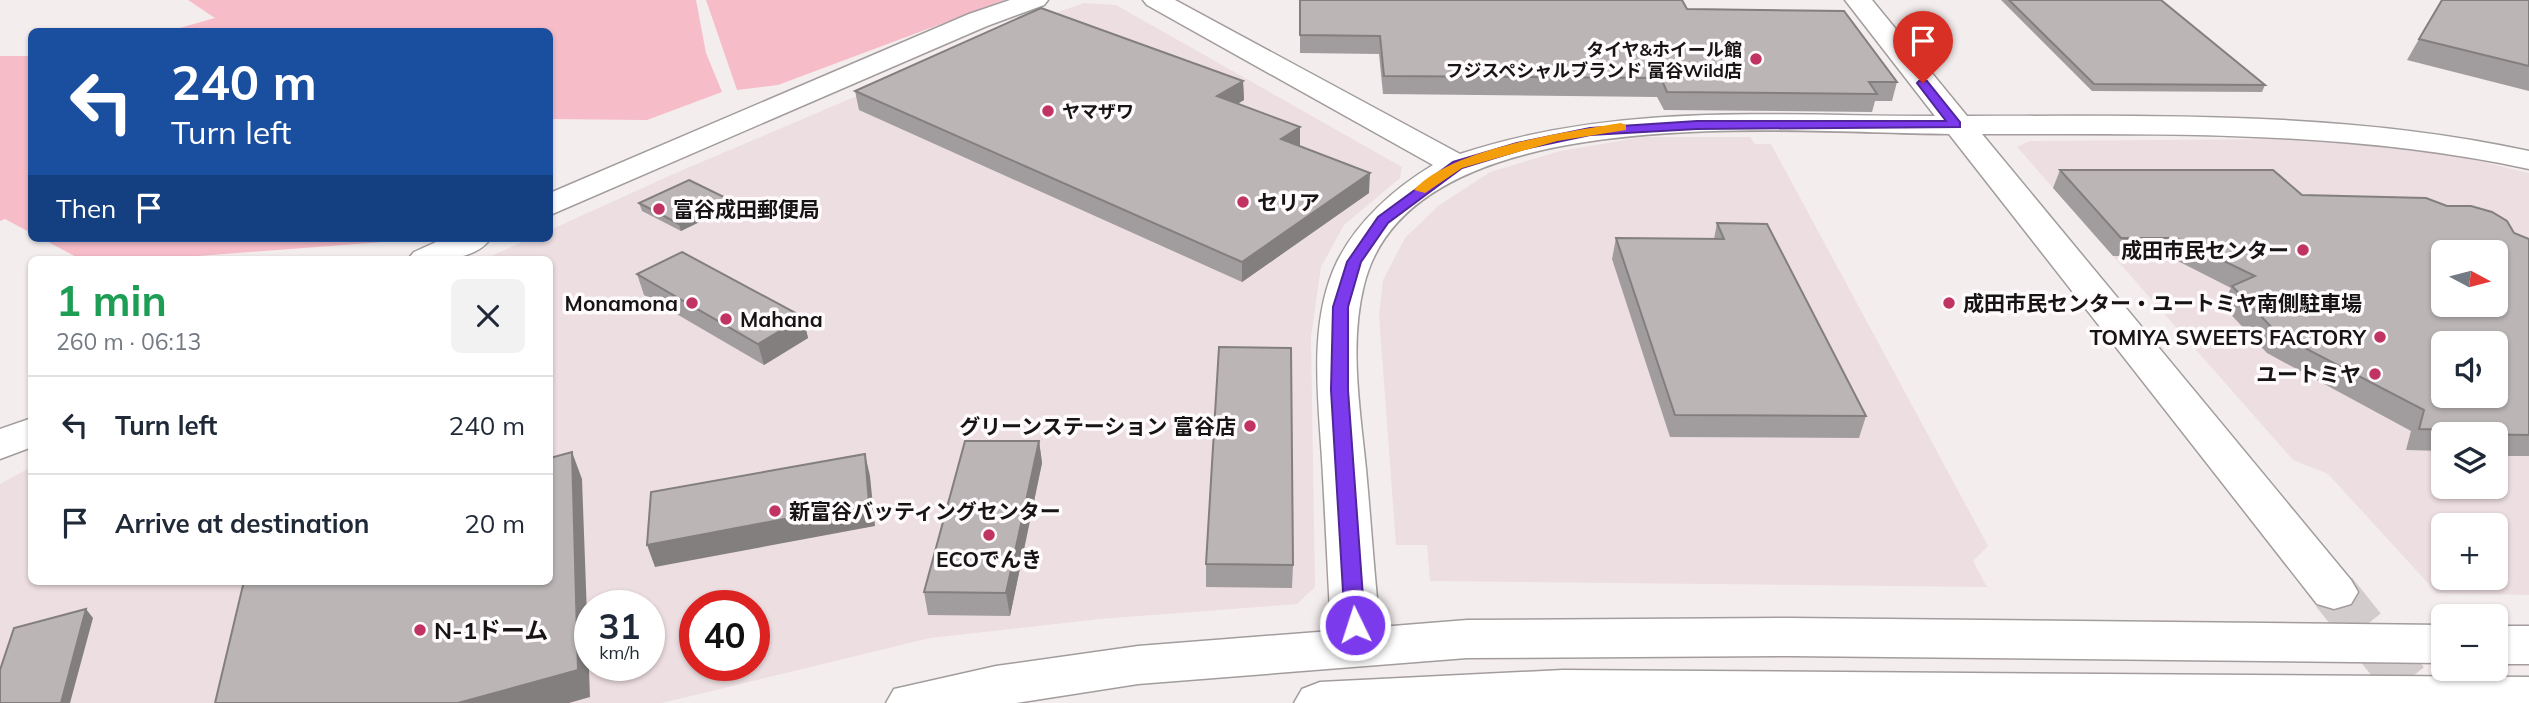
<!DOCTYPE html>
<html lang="en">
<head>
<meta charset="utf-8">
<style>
  body { margin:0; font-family:Mulish,"Noto Sans JP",sans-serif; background:#f2f2f3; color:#1f2937; height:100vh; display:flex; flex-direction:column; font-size:26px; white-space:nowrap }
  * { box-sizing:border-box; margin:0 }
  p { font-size:23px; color:#747a83 }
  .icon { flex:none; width:38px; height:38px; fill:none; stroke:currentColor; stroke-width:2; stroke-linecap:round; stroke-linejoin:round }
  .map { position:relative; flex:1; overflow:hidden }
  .drawer { position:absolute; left:28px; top:256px; width:525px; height:329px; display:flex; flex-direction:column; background:#fff; border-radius:10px; box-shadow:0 2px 5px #0004 }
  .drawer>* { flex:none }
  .guide { position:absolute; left:28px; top:28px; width:525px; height:214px; border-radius:10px; box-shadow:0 2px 5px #0004; background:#1a4fa0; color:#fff; overflow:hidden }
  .needle { width:46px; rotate:97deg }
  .fabs { position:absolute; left:2431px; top:240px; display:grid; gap:14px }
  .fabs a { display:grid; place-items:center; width:77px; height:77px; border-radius:10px; background:#fff; box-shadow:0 2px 5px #0004; font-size:35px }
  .speed { position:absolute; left:574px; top:590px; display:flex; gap:14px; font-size:35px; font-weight:700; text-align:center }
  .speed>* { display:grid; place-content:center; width:91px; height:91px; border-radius:50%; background:#fff; box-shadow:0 2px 5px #0004; line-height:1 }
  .speed small { font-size:18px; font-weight:400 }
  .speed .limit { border:10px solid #d22; background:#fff; color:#111 }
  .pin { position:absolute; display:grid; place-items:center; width:60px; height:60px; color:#fff; margin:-72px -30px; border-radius:50% 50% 50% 0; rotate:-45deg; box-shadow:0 0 7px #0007 }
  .pin .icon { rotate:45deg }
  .me { position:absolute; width:77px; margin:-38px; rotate:356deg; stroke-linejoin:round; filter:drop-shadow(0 0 5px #0008) }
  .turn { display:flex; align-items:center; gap:24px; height:147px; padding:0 28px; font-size:32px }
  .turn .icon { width:91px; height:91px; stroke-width:2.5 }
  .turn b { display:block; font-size:49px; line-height:60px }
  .then { display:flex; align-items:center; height:66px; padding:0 28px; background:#0003; gap:14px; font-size:26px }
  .round { display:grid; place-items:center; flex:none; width:74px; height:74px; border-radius:10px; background:#f2f2f3 }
  .overview { display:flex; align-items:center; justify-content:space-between; height:119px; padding:0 28px }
  h1 { font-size:42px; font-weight:700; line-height:52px; color:#1e9e55 }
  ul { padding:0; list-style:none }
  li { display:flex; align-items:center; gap:21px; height:98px; padding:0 28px; border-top:2px solid #e0e1e3 }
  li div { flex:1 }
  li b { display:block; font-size:26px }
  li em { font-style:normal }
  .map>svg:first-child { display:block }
  .built { fill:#eddee1; fill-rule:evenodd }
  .green { fill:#f6bcc8 }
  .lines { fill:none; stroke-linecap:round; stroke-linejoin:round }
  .secondary-tunnel { stroke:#d3cccd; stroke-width:46; stroke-dasharray:46 23; stroke-linecap:butt }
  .secondary-casing { stroke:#a39c9d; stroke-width:3 }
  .secondary { fill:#fff; fill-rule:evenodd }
  .wall { fill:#a19c9d }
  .shaded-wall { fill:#837f7f }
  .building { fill:#bbb5b6; stroke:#837f7f; stroke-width:2; fill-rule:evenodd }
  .route { fill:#7c3aed; stroke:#51269a; stroke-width:2 }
  .slow { fill:#f59e0b }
  .poi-dot { fill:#c13363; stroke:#fffbfc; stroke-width:2.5 }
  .labels { text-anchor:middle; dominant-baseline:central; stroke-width:7; stroke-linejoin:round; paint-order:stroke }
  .far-poi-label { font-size:18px; font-weight:bold; fill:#161414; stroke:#fffbfc; text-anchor:end }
  .poi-label { font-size:21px; font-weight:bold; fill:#161414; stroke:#fffbfc; text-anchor:start }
  .near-poi-label { font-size:24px; font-weight:bold; fill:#161414; stroke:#fffbfc; text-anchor:start }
</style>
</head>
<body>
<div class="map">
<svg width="2529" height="703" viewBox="0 0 2529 703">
  <rect width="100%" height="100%" fill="#f4edee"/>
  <!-- built -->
  <path class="built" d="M 1084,3 L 1116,5 L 1402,167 L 1400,178 L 1344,225 L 1321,267 L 1311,337 L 1315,587 L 1297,604 L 1100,619 L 930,638 L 662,703 L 0,703 L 0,484 L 31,467 L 32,581 L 550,581 L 550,259 L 485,259 L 531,238 L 550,238 L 550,230 L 678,172 L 1038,19 ZM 590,606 L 649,606 L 649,665 L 590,665 ZM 695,606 L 754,606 L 754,665 L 695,665 Z
    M 1643,137 L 1750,137 L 1755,144 L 1771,144 L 1988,546 L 1973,561 L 1987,587 L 1430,581 L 1427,545 L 1396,545 L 1379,315 L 1383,280 L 1405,238 L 1438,206 L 1490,172 L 1560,151 Z
    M 2298,139 L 2352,141 L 2449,154 L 2529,173 L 2529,595 L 2437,593 L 2328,474 L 2293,460 L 2017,147 L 2030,141 ZM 2443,252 L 2496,252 L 2496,304 L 2443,304 ZM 2443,343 L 2496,343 L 2496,396 L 2443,396 ZM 2443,434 L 2496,434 L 2496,486 L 2443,486 ZM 2443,525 L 2496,525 L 2496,578 L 2443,578 Z"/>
  <!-- green -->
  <path class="green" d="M 188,0 L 696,0 L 706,53 L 722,92 L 647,120 L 550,119 L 550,32 L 169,31 L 215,18 Z
    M 706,0 L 1005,0 L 778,85 L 737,90 Z
    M 0,56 L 31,56 L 31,233 L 5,219 L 0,221 Z
    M 41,238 L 402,238 L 396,241 L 158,259 L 80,259 Z"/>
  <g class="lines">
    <!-- secondary-tunnel -->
    <path class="secondary-tunnel" d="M 2334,592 L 2423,703"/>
    <defs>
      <path id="secondary" d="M 1010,0 L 1048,0 L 1044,5 L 987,26 L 550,215 L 550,193 L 969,14 Z
        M 1143,0 L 1175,0 L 1460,154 C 1618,102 1772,116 1935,116 L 1845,0 L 1872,0 L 1967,116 C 2155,116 2344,111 2529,151 L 2529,169 C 2349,130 2165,134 1982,134 L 2351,580 L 2358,592 L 2351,604 L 2334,609 L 2317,604 L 1949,134 C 1801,134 1411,93 1364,285 C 1349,345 1360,409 1366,469 C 1371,522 1374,574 1380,627 L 1467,620 L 1790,618 L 2443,625 L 2443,663 L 1790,656 L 1467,658 L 1138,684 L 1016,703 L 886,703 L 894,689 L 996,666 L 1138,646 L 1331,631 C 1328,579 1326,528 1323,477 C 1320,408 1306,326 1337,262 C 1357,221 1395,188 1433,165 L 1147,5 Z
        M 445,238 L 491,238 C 474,263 435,259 408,259 L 414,252 Z
        M 32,418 L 32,447 L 0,459 L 0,429 Z
        M 2496,626 L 2529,626 L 2529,664 L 2496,664 Z
        M 1563,670 L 2529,677 L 2529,703 L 1294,703 L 1302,689 L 1320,682 Z"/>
    </defs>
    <!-- secondary casing -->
    <use href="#secondary" class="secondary-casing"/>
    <!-- secondary -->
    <use href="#secondary" class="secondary"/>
  </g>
  <!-- wall -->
  <path class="wall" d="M 1300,0 L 1897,82 L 1892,101 L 1875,101 L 1872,112 L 1664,110 L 1657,97 L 1383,94 L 1379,54 L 1300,53 Z
    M 2001,0 L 2161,0 L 2265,85 L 2262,92 L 2092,91 Z
    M 2529,0 L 2529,91 L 2407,60 L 2419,39 Z
    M 1243,81 L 1244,100 L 1237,104 L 1300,127 L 1300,146 L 1369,193 L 1242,282 L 859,110 L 855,91 Z
    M 2060,170 L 2302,195 L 2514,233 L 2529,239 L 2529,456 L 2496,456 L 2496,434 L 2443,434 L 2443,451 L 2406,450 L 2411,431 L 2267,353 L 2222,305 L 2231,288 L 2168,256 L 2113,256 L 2053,188 Z
    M 728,199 L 730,207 L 681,231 L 642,211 L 639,203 Z
    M 1717,223 L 1866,416 L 1859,438 L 1670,437 L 1612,259 L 1616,238 L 1714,239 Z
    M 637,274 L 803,317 L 808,338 L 764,365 L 644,295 Z
    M 1039,441 L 1042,463 L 1010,616 L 928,615 L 924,592 Z
    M 1206,564 L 1293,565 L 1292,588 L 1206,587 Z"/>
  <!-- shaded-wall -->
  <path class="shaded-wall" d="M 1243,81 L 1244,100 L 1218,115 L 1217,96 Z
    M 1300,127 L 1300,146 L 1281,139 Z
    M 1370,173 L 1369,193 L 1242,282 L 1242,262 Z
    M 728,199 L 730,207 L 681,231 L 679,224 Z
    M 803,317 L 808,338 L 764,365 L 758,344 Z
    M 1039,441 L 1042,463 L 1010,616 L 1006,593 Z
    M 572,452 L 582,479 L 590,697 L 569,703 L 458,703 Z
    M 865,454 L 870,476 L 875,526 L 655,567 L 647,545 Z
    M 86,609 L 93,618 L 70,703 L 61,703 Z"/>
  <!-- building -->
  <path class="building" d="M 1300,0 L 1682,0 L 1687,9 L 1844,11 L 1897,82 L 1869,82 L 1877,94 L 1667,92 L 1661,78 L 1384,76 L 1380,36 L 1300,35 Z
    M 2009,0 L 2161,0 L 2265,85 L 2094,84 Z
    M 2442,0 L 2529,0 L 2529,66 L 2419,39 Z
    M 1041,8 L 1243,81 L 1217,96 L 1300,127 L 1281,139 L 1370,173 L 1242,262 L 855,91 Z
    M 2060,170 L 2273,170 L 2302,195 L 2426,198 L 2447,206 L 2471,206 L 2492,212 L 2507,221 L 2514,233 L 2529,239 L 2529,435 L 2467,434 L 2460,430 L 2419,429 L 2424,410 L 2278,334 L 2232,286 L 2255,276 L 2176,238 L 2121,238 ZM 2443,252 L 2496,252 L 2496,304 L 2443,304 ZM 2443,343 L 2496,343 L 2496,396 L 2443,396 Z
    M 689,180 L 728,199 L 679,224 L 639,203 Z
    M 1717,223 L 1767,224 L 1866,416 L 1675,415 L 1616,238 L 1724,239 Z
    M 682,252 L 803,317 L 758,344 L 637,274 Z
    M 1219,347 L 1291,348 L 1293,565 L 1206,564 Z
    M 965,441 L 1039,441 L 1006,593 L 924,592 Z
    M 572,452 L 578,670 L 458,703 L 215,703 L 244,581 L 550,581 L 550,458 Z
    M 865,454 L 869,503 L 647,545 L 651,492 Z
    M 86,609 L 61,703 L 0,703 L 0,670 L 14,628 Z"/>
  <!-- route -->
  <path class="route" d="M 1919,81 L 1927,81 L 1960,122 L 1960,127 L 1697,129 L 1590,135 L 1524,149 L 1462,168 L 1388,223 L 1361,262 L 1348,307 L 1348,390 L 1365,625 L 1362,630 L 1348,630 L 1345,625 L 1331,390 L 1333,307 L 1347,262 L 1378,217 L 1453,162 L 1517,143 L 1590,128 L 1697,121 L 1946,121 L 1917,83 Z"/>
  <!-- slow -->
  <path class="slow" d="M 1621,123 L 1626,125 L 1626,130 L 1557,141 L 1462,168 L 1425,193 L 1414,190 C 1452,148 1566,132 1621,123 Z"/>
  <!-- markers -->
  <g class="poi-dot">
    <circle cx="1756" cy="59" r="7"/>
    <circle cx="1048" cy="111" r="7"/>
    <circle cx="1243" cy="202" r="7"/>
    <circle cx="659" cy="209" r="7"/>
    <circle cx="2303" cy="250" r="7"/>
    <circle cx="692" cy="303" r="7"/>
    <circle cx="1949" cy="303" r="7"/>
    <circle cx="726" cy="319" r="7"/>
    <circle cx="2380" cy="337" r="7"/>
    <circle cx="2375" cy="374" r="7"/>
    <circle cx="1250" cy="426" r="7"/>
    <circle cx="775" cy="511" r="7"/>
    <circle cx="989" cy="535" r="7"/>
    <circle cx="420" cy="630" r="7"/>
  </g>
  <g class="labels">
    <!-- far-poi labels -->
    <g class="far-poi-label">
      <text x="1742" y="49">タイヤ&amp;ホイール館<tspan x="1742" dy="21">フジスペシャルブランド 富谷Wild店</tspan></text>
      <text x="1062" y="111" text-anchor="start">ヤマザワ</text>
    </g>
    <!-- poi labels -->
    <g class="poi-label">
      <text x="1257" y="202">セリア</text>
      <text x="673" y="209">富谷成田郵便局</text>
      <text x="2289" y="250" text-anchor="end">成田市民センター</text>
      <text x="678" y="303" text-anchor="end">Monamona</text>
      <text x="1963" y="303">成田市民センター・ユートミヤ南側駐車場</text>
      <text x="740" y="319">Mahana</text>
      <text x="2366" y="337" text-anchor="end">TOMIYA SWEETS FACTORY</text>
      <text x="2361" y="374" text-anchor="end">ユートミヤ</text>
      <text x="1236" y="426" text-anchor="end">グリーンステーション 富谷店</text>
      <text x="789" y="511">新富谷バッティングセンター</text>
      <text x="989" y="559" text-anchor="middle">ECOでんき</text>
    </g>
    <!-- near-poi labels -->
    <g class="near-poi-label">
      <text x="434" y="630">N-1ドーム</text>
    </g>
  </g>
</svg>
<div class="fabs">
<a><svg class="needle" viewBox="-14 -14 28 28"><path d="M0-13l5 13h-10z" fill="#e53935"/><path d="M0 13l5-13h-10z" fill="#747a83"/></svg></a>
<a><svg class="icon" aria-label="sound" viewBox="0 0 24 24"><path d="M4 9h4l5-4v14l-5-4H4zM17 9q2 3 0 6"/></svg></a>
<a><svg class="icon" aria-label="layers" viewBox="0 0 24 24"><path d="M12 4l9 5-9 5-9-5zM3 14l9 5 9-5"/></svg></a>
<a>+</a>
<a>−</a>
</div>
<div class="speed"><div>31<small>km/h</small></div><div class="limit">40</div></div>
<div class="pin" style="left:1923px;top:83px;background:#d93025"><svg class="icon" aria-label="arrive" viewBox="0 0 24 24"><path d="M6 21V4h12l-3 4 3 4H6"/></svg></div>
<svg class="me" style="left:1355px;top:625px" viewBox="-20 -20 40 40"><circle r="17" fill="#7c3aed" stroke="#fff" stroke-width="3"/><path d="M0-11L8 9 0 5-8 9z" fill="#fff"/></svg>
<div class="guide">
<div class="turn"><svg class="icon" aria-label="left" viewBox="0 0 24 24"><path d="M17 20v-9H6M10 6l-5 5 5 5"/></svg><div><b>240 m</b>Turn left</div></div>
<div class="then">Then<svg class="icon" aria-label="arrive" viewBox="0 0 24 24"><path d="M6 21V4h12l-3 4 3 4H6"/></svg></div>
</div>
<section class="drawer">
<div class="overview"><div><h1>1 min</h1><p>260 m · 06:13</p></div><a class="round"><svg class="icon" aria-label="close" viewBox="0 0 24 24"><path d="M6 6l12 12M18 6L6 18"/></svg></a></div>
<ul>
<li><svg class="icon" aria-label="left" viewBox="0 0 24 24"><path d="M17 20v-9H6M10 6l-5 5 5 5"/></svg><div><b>Turn left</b></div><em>240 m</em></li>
<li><svg class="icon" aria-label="arrive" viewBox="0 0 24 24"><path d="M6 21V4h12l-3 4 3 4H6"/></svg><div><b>Arrive at destination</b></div><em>20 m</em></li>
</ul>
</section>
</div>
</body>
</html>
